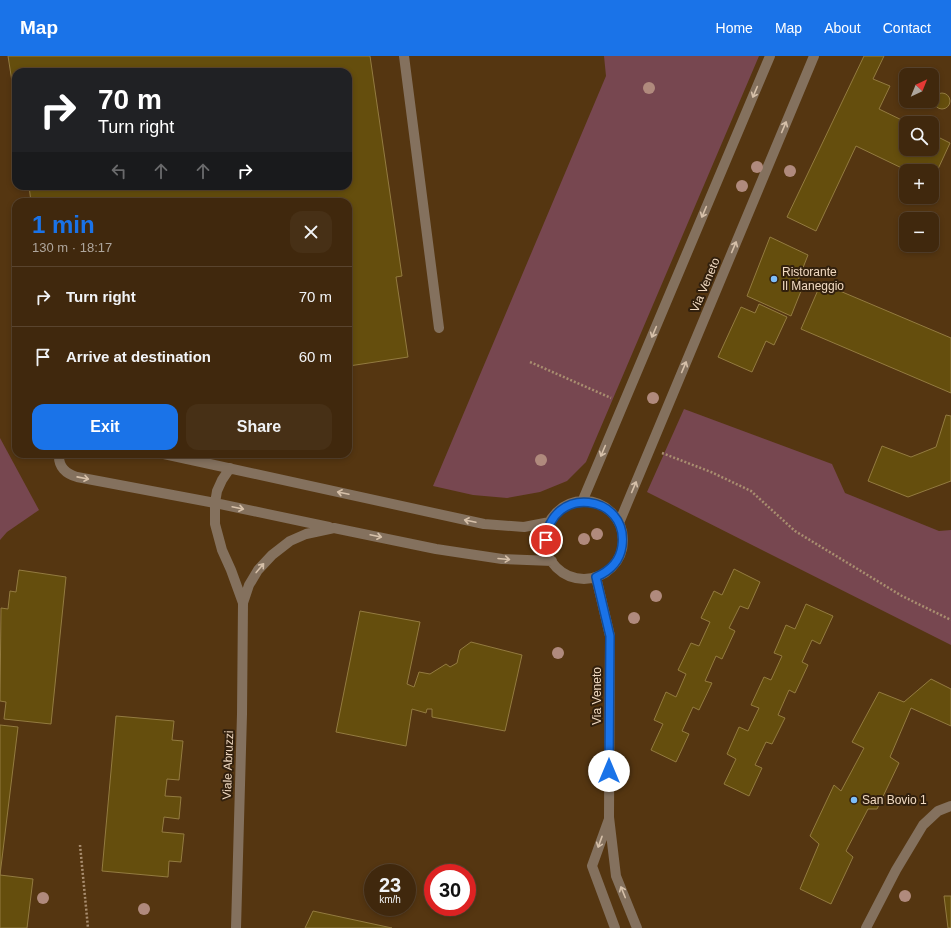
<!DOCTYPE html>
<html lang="en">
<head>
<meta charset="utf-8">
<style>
  body { margin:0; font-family:Arial,sans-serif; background:#473016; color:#f1f3f6; height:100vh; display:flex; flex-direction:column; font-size:15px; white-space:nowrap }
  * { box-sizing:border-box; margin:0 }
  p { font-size:13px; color:#aea69d }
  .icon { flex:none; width:22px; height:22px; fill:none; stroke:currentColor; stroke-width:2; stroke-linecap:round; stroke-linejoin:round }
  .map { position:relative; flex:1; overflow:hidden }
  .drawer { position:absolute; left:12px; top:142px; width:340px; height:260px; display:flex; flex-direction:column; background:#40280d; border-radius:12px; box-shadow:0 2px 6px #0003,0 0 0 1px #59442e }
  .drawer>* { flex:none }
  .hud { position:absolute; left:12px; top:12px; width:340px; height:122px; border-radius:12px; box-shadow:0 2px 6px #0003,0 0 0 1px #59442e; background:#202124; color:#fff; overflow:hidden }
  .needle { width:26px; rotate:43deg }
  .fabs { position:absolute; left:899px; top:12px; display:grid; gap:8px }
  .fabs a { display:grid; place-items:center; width:40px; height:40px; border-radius:8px; background:#40280d; box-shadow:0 2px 6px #0003,0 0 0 1px #59442e; font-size:20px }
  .speed { position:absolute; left:364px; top:808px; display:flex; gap:8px; font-size:20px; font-weight:700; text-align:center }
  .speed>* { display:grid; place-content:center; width:52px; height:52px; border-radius:50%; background:#40280d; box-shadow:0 2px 6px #0003,0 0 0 1px #59442e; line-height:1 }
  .speed small { font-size:10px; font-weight:400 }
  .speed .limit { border:6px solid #d22; background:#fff; color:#111 }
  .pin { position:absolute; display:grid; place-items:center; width:34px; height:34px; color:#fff; margin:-17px; border:2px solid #fff; border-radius:50%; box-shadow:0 1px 4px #0007 }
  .me { position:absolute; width:44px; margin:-22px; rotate:0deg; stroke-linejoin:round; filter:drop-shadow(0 0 3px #0008) }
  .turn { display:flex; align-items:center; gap:14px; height:84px; padding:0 20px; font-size:18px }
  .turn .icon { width:52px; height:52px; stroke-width:2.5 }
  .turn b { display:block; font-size:28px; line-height:34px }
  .lanes { display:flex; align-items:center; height:38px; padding:0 20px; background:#0003; justify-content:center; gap:20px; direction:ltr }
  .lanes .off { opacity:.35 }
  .round { display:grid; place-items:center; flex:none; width:42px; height:42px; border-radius:12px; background:#473016 }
  .overview { display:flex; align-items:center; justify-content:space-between; height:68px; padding:0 20px }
  h1 { font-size:24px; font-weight:700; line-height:30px; color:#1a73e8 }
  .cta { display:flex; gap:8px; margin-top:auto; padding:8px 20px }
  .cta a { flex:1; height:46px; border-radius:12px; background:#1a73e8; color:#fff; font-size:16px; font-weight:700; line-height:46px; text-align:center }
  .cta a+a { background:#473016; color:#f1f3f6 }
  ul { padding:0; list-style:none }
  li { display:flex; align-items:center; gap:12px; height:60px; padding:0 20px; border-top:1px solid #59442e }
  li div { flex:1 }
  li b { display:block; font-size:15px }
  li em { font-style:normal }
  header { display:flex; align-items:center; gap:24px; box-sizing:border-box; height:56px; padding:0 20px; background:#1a73e8; color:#fff }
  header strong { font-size:19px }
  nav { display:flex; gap:22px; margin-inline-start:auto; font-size:14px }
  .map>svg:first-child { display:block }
  .green { fill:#774750 }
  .building { fill:#654e0d; stroke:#937b40 }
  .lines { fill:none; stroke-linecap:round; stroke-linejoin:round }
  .path { stroke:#a98e70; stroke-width:2.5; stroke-dasharray:2 2; stroke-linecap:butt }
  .minor { stroke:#84715e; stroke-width:10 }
  .tree { fill:#b08a7d }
  .oneway { stroke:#d6c0a9 }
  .route-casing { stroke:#114b97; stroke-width:10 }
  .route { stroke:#1a73e8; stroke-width:7 }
  .poi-dot { fill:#7dbef9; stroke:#32200d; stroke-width:1.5 }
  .labels { text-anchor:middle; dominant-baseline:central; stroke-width:4; stroke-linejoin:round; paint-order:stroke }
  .poi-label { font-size:12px; fill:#f1dac2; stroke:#32200d; text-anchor:start }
  .street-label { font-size:12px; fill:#f1dac2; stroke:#32200d }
</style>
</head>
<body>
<header>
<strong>Map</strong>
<nav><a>Home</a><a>Map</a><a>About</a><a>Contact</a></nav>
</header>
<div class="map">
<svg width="951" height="872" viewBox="0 0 951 872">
  <rect width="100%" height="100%" fill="#553611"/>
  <!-- green -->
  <path class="green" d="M 604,0 L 759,0 L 586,406 L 567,425 L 540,436 L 507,442 L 473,439 L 433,430 L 606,20 Z
    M 684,353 L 832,408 L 845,437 L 939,475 L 951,474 L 951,589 L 647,436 Z
    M 0,382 L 39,454 L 7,476 L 0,484 Z"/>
  <!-- building -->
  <path class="building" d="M 8,0 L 370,0 L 402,220 L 396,221 L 408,301 L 349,310 L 352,325 L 348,326 L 348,146 L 31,146 L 29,130 L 348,130 L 348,16 L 16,16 L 16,51 Z
    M 864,0 L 884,0 L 873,23 L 890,30 L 879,53 L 908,67 L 906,67 L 906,93 L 932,93 L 932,78 L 950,87 L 932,126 L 932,115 L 908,115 L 856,90 L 816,175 L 787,161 Z
    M934 45a8 8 0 1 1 16 0a8 8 0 1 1-16 0Z
    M 770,181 L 808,199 L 797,227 L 803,230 L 791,260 L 747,240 Z
    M 821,227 L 951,282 L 951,337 L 801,273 Z
    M 759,248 L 787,261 L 774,289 L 766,285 L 752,316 L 718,301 L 741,251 L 755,257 Z
    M 946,359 L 951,360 L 951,425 L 908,441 L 868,425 L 882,390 L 911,401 L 936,391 Z
    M 734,513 L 760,526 L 748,553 L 740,550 L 729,572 L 735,575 L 722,603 L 716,600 L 705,625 L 712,627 L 699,654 L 693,651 L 682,675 L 689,678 L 676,706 L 651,694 L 663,668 L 654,664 L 666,636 L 676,641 L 686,618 L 678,614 L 691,587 L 699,590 L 710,566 L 701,562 L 714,535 L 722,539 Z
    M 19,514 L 66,521 L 51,668 L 4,663 L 6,646 L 0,645 L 1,552 L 8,553 L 10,535 L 16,536 Z
    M 806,548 L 833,560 L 820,588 L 812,584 L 802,606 L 808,609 L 795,637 L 789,634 L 778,659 L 785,662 L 772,688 L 766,686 L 755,709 L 762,712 L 749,740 L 724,728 L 736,703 L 727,698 L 739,671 L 748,675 L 759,652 L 751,649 L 764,621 L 771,624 L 782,600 L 774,597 L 786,569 L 795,573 Z
    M 360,555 L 420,566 L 407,628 L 414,631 L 419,616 L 430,618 L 446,608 L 450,611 L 457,607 L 460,594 L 471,586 L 522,599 L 505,675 L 432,661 L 432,653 L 427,653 L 426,657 L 412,653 L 406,690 L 336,676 Z
    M 931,623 L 951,633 L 951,670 L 911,652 L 890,701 L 899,707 L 877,753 L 868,753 L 846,795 L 853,801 L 831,848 L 800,833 L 819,788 L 810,780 L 834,729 L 841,735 L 864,692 L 852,686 L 879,636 L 904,646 Z
    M 116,660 L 174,665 L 172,684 L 183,685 L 179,724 L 167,723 L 165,740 L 181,741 L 179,763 L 164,761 L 162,776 L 184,778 L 181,806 L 169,805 L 168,821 L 102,815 Z
    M 0,669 L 18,671 L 0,819 Z
    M 0,819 L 33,823 L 27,872 L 0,872 Z
    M 944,840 L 951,840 L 951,872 L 948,872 Z
    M 313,855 L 392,872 L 305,872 Z"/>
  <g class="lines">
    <!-- path -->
    <path class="path" d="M 530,306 L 611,342
      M 662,397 L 711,416 L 751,435 L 795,475 L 902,540 L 951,564
      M 80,789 L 88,872"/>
    <!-- minor -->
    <path class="minor" d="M 404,0 L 439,272
      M 59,398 C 58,411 66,418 77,421 L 215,447 L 329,471
      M 164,398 L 484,468 L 524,471 L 550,466
      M 230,412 L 222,424 L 217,435 L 215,447 L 215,468 L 222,494 L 231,514 L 243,547
      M545 484a39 39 0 1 1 78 0a39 39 0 1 1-78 0Z
      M 582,446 L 770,0
      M 619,467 L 814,0
      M 596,521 L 610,580 L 609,761 L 616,820 L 637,872
      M 609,763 L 592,810 L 615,872
      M 236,872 L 242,658 L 243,547 L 249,529 L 258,514 L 272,499 L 290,485 L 306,478 L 334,472 L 436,493 L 502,503 L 552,505
      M 866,872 L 896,814 L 923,769 L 938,755 L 951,750"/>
  </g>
  <!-- trees -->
  <g class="tree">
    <circle cx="649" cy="32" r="6"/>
    <circle cx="757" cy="111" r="6"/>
    <circle cx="790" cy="115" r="6"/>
    <circle cx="742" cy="130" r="6"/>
    <circle cx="653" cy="342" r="6"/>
    <circle cx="541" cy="404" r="6"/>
    <circle cx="597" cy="478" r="6"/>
    <circle cx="584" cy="483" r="6"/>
    <circle cx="656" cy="540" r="6"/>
    <circle cx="634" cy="562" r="6"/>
    <circle cx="558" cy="597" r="6"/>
    <circle cx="905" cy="840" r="6"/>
    <circle cx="43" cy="842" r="6"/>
    <circle cx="144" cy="853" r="6"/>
  </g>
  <!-- one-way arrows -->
  <defs><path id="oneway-shaft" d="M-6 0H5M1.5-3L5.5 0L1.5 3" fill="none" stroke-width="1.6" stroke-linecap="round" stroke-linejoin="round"/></defs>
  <g class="oneway">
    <use href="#oneway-shaft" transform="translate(755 36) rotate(113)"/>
    <use href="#oneway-shaft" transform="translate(784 71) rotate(-67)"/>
    <use href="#oneway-shaft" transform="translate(704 156) rotate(113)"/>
    <use href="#oneway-shaft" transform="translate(734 191) rotate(-67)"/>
    <use href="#oneway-shaft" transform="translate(654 276) rotate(113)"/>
    <use href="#oneway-shaft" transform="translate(684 311) rotate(-67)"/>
    <use href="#oneway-shaft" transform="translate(603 395) rotate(113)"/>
    <use href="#oneway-shaft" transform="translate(83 422) rotate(11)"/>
    <use href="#oneway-shaft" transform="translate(634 431) rotate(-67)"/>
    <use href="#oneway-shaft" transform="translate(343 437) rotate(-168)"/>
    <use href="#oneway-shaft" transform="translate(238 452) rotate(12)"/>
    <use href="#oneway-shaft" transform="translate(470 465) rotate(-168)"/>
    <use href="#oneway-shaft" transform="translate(376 480) rotate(12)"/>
    <use href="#oneway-shaft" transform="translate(504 503) rotate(5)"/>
    <use href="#oneway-shaft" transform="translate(260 512) rotate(-50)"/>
    <use href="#oneway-shaft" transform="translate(600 786) rotate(110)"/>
    <use href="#oneway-shaft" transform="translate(623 836) rotate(-112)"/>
  </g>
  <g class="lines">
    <defs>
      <path id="route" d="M 546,484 C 551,428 629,438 622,490 C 620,505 610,515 596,521 L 610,580 L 609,715"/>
    </defs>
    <!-- route casing -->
    <use href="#route" class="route-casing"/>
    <!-- route -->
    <use href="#route" class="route"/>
  </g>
  <!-- markers -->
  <g class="poi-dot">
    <circle cx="774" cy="223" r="4"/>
    <circle cx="854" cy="744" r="4"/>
  </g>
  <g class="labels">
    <!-- poi labels -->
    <g class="poi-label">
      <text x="782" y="216">Ristorante<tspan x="782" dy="14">Il Maneggio</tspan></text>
      <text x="862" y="744">San Bovio 1</text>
    </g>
    <!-- street labels -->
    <g class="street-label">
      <text transform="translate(705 229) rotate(-67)">Via Veneto</text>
      <text transform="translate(597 640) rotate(-90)">Via Veneto</text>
      <text transform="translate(228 709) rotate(-88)">Viale Abruzzi</text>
    </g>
  </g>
</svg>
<div class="fabs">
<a><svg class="needle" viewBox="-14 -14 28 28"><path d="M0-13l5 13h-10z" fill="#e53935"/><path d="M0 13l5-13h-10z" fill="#aea69d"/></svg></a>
<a><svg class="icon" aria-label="search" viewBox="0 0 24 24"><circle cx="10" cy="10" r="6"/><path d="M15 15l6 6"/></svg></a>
<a>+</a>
<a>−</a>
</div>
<div class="speed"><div>23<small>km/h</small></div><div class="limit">30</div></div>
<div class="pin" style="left:546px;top:484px;background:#d93025"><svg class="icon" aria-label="arrive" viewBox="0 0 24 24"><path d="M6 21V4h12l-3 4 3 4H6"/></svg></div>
<svg class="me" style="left:609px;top:715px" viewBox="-20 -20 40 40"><circle r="19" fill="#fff"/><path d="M0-13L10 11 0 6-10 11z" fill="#1a73e8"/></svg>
<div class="hud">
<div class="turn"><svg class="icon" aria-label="right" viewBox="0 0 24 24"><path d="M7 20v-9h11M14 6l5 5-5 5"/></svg><div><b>70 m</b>Turn right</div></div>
<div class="lanes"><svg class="icon off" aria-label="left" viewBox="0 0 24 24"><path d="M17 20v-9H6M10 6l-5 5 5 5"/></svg><svg class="icon off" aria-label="ahead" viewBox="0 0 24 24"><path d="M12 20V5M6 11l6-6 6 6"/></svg><svg class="icon off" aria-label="ahead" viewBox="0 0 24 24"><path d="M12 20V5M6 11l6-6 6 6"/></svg><svg class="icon" aria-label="right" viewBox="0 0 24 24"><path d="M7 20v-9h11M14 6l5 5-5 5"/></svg></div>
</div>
<section class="drawer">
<div class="overview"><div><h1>1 min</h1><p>130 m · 18:17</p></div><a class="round"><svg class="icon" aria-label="close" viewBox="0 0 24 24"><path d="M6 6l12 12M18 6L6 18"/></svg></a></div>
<ul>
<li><svg class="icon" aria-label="right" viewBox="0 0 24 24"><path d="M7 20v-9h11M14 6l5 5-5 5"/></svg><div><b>Turn right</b></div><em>70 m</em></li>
<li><svg class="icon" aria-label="arrive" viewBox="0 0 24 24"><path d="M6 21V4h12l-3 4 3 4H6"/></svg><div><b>Arrive at destination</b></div><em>60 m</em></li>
</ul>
<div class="cta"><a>Exit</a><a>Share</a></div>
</section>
</div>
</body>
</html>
